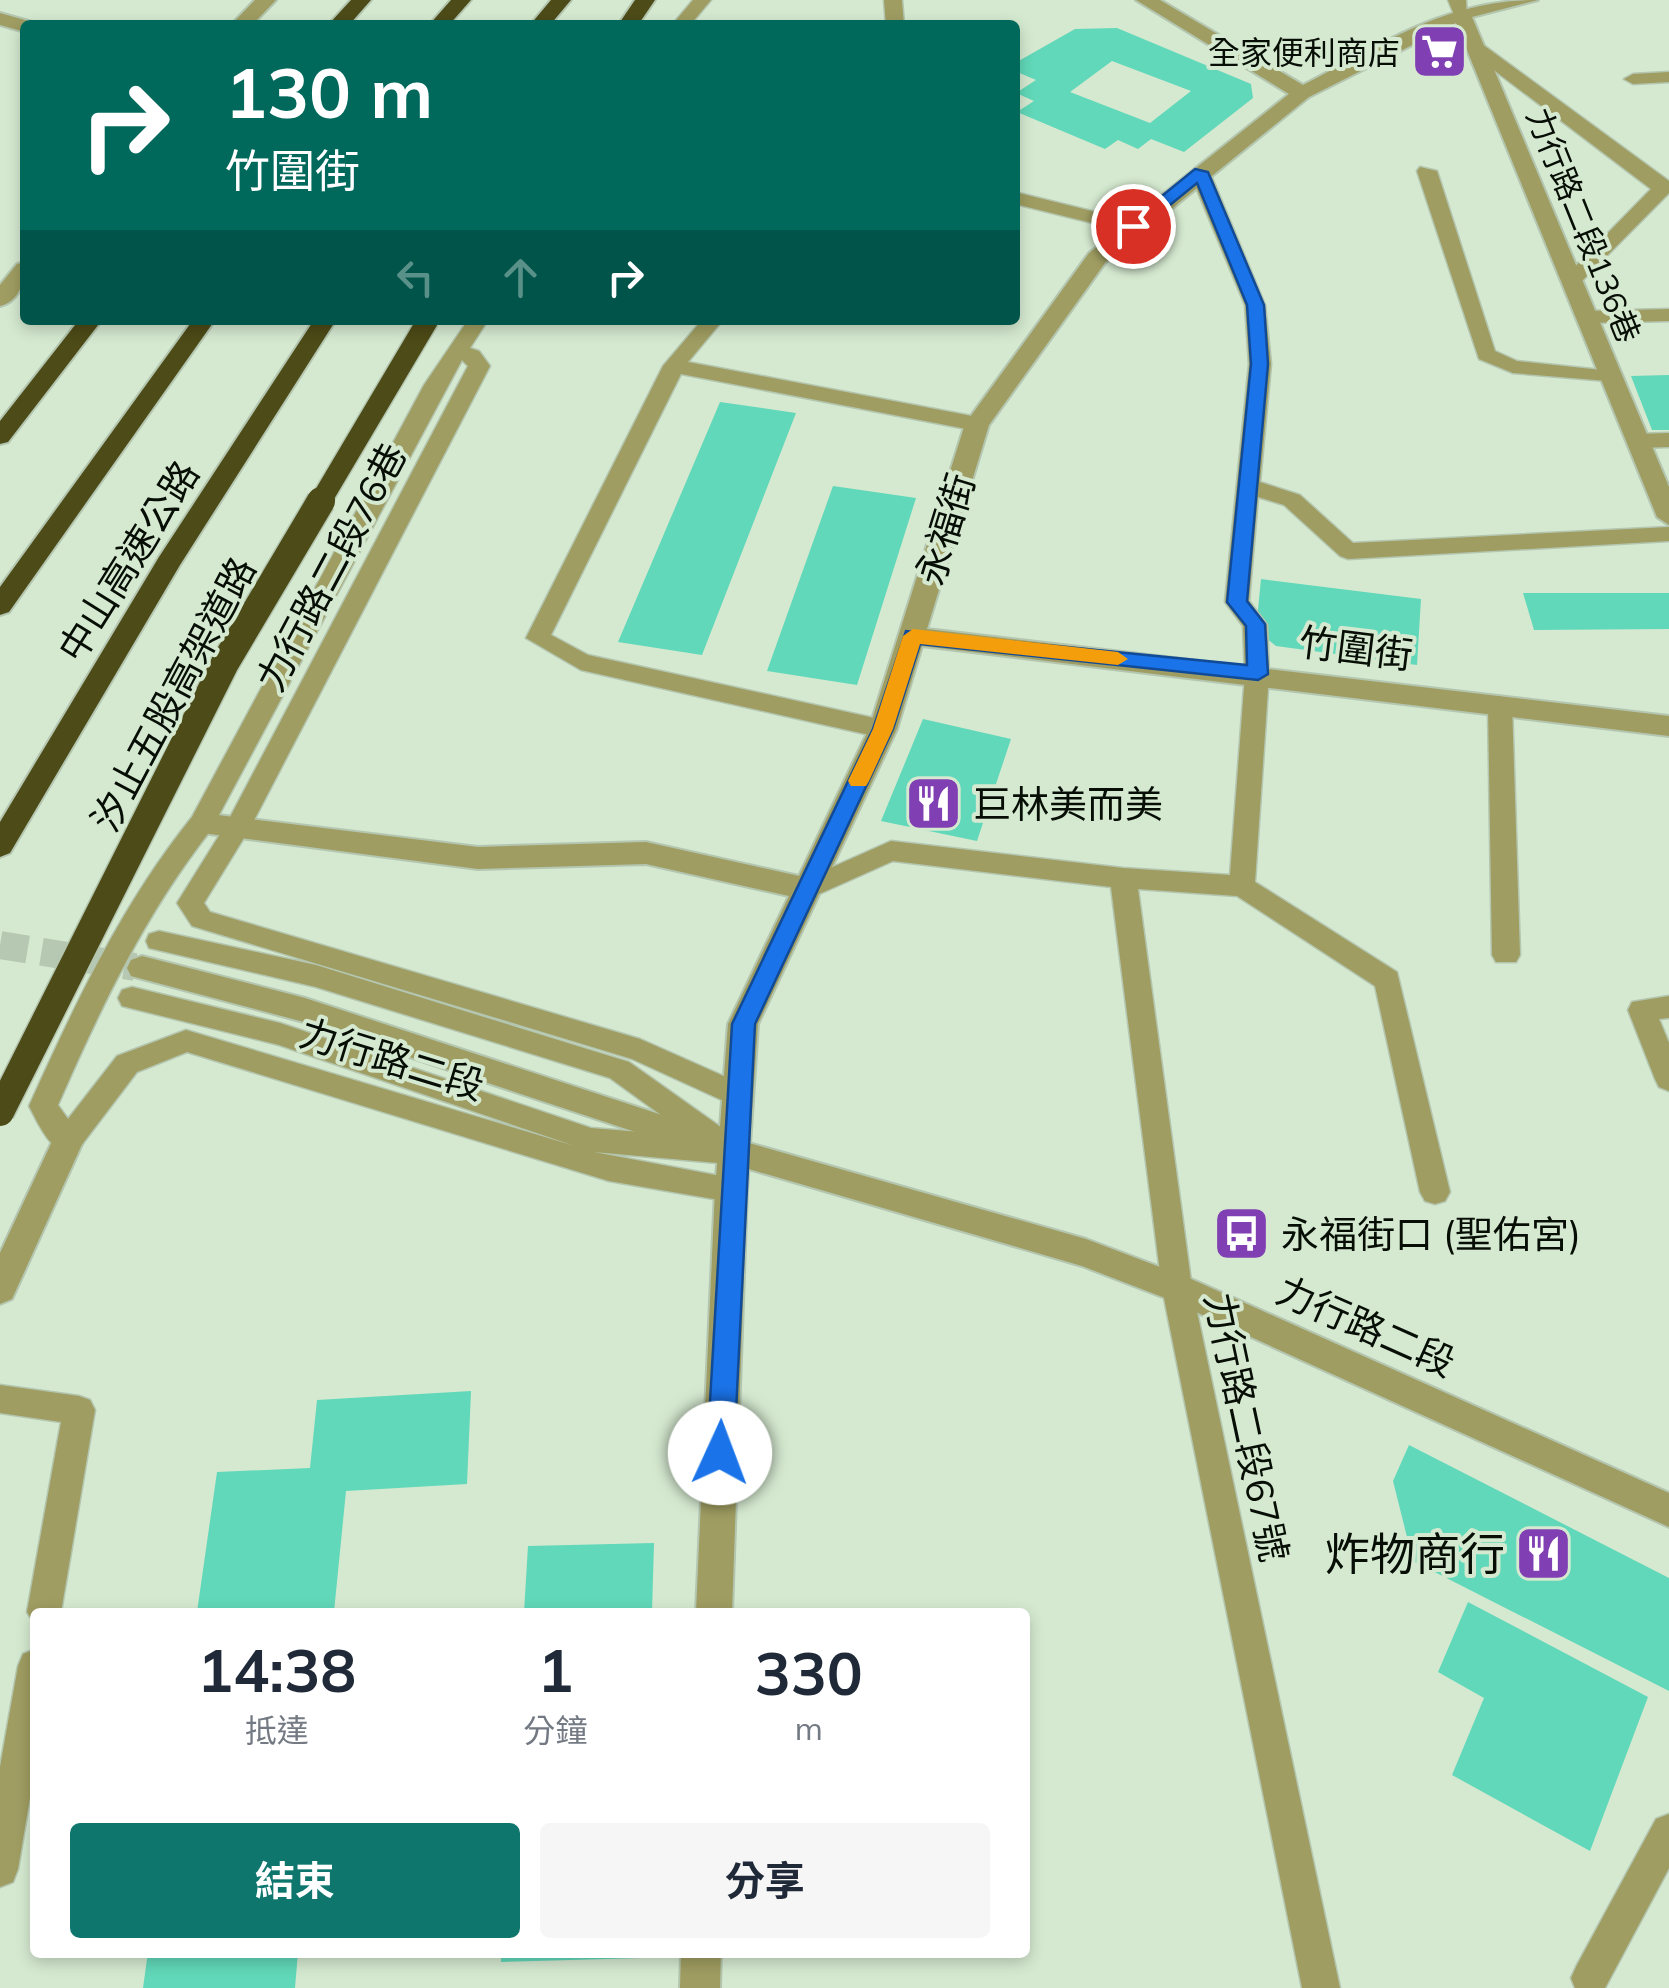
<!DOCTYPE html>
<html lang="zh-TW">
<head>
<meta charset="utf-8">
<style>
  body { margin:0; font-family:Mulish,"Noto Sans TC",sans-serif; background:#f6f6f7; color:#1f2937; height:100vh; display:flex; flex-direction:column; font-size:38px; white-space:nowrap }
  * { box-sizing:border-box; margin:0 }
  p { font-size:32px; color:#747a83 }
  .icon { flex:none; width:55px; height:55px; fill:none; stroke:currentColor; stroke-width:2; stroke-linecap:round; stroke-linejoin:round }
  .map { position:relative; flex:1; overflow:hidden }
  .details { position:absolute; left:30px; top:1608px; width:1000px; height:350px; display:flex; flex-direction:column; background:#fff; border-radius:10px; box-shadow:0 5px 15px #0003 }
  .details>* { flex:none }
  .guide { position:absolute; left:20px; top:20px; width:1000px; height:305px; border-radius:10px; box-shadow:0 5px 15px #0003; background:#00695c; color:#fff; overflow:hidden }
  .pin { position:absolute; display:grid; place-items:center; width:85px; height:85px; color:#fff; margin:-42px; border:5px solid #fff; border-radius:50%; box-shadow:0 2px 10px #0007 }
  .me { position:absolute; width:110px; margin:-55px; rotate:2deg; stroke-linejoin:round; filter:drop-shadow(0 0 8px #0008) }
  .turn { display:flex; align-items:center; gap:35px; height:210px; padding:0 40px; font-size:45px }
  .turn .icon { width:130px; height:130px; stroke-width:2.5 }
  .turn b { display:block; font-size:70px; line-height:85px }
  .lanes { display:flex; align-items:center; height:95px; padding:0 40px; background:#0003; justify-content:center; gap:50px; direction:ltr }
  .lanes .off { opacity:.35 }
  .eta { display:flex; justify-content:space-evenly; align-items:center; height:170px; text-align:center }
  .eta b { font-size:60px; font-weight:700; line-height:70px }
  .cta { display:flex; gap:20px; margin-top:auto; padding:20px 40px }
  .cta a { flex:1; height:115px; border-radius:10px; background:#0f766e; color:#fff; font-size:40px; font-weight:700; line-height:115px; text-align:center }
  .cta a+a { background:#f6f6f7; color:#1f2937 }
  .map>svg:first-child { display:block }
  .building { fill:#61d8b9; fill-rule:evenodd }
  .lines { fill:none; stroke-linecap:round; stroke-linejoin:round }
  .tertiary-tunnel { stroke:#b6c8b2; stroke-width:28; stroke-dasharray:28 14; stroke-linecap:butt }
  .service-casing { stroke:#b4c6b0; stroke-width:3 }
  .minor-casing { stroke:#b4c6b0; stroke-width:4 }
  .tertiary-casing { stroke:#b4c6b0; stroke-width:4 }
  .motorway-casing { stroke:#b4c6b0; stroke-width:4 }
  .service { fill:#9f9d61; fill-rule:evenodd }
  .minor { fill:#9f9d61; fill-rule:evenodd }
  .tertiary { fill:#9f9d61; fill-rule:evenodd }
  .motorway { fill:#4d4b17; fill-rule:evenodd }
  .motorway-bridge-far1-casing { stroke:#b4c6b0; stroke-width:24; stroke-linecap:butt }
  .motorway-bridge-casing { stroke:#b4c6b0; stroke-width:31; stroke-linecap:butt }
  .motorway-bridge-far1 { stroke:#4d4b17; stroke-width:21 }
  .motorway-bridge { stroke:#4d4b17; stroke-width:28 }
  .route { fill:#1a73e8; stroke:#114b97; stroke-width:2.5 }
  .slow { fill:#f59e0b }
  .labels { text-anchor:middle; dominant-baseline:central; stroke-width:8; stroke-linejoin:round; paint-order:stroke }
  .far-poi-label { font-size:32px; fill:#070e06; stroke:#d5e9d0; text-anchor:end }
  .far-street-label { font-size:32px; fill:#070e06; stroke:#d5e9d0 }
  .street-label { font-size:38px; fill:#070e06; stroke:#d5e9d0 }
  .poi-label { font-size:38px; fill:#070e06; stroke:#d5e9d0; text-anchor:start }
  .near-poi-label { font-size:45px; fill:#070e06; stroke:#d5e9d0; text-anchor:end }
</style>
</head>
<body>
<div class="map">
<svg width="1669" height="1988" viewBox="0 0 1669 1988">
  <rect width="100%" height="100%" fill="#d5e9d0"/>
  <!-- building -->
  <path class="building" d="M 1117,28 L 1251,84 L 1253,98 L 1184,152 L 1151,139 L 1138,149 L 1118,140 L 1105,149 L 1017,112 L 1034,101 L 1016,93 L 1036,80 L 1015,71 L 1015,63 L 1075,29 ZM 1112,61 L 1191,91 L 1150,123 L 1070,92 Z
    M 1669,375 L 1669,430 L 1652,430 L 1631,376 Z
    M 720,402 L 796,413 L 702,655 L 618,642 Z
    M 833,486 L 916,498 L 857,685 L 767,671 Z
    M 1261,579 L 1421,599 L 1417,665 L 1276,646 L 1256,630 Z
    M 1523,593 L 1669,593 L 1669,629 L 1534,630 Z
    M 923,719 L 1011,739 L 977,841 L 881,821 Z
    M 471,1391 L 467,1484 L 346,1491 L 334,1612 L 197,1612 L 217,1472 L 310,1468 L 317,1400 Z
    M 1409,1445 L 1669,1578 L 1669,1691 L 1413,1561 L 1393,1481 Z
    M 654,1543 L 652,1612 L 524,1612 L 528,1546 Z
    M 1468,1602 L 1648,1697 L 1590,1851 L 1452,1775 L 1484,1698 L 1438,1672 Z
    M 148,1952 L 298,1952 L 295,1988 L 143,1988 Z
    M 501,1952 L 642,1952 L 642,1958 L 501,1962 Z"/>
  <g class="lines">
    <!-- tertiary-tunnel -->
    <path class="tertiary-tunnel" d="M 0,945 L 135,967"/>
    <defs>
      <path id="service" d="M 693,0 L 711,0 L 690,25 L 672,25 Z
        M 884,0 L 902,0 L 904,25 L 886,25 Z
        M 1448,0 L 1466,0 L 1467,17 L 1455,17 Z
        M 1470,44 L 1482,44 L 1669,181 L 1669,193 L 1579,284 L 1572,286 L 1562,280 L 1651,189 L 1470,52 Z
        M 1669,72 L 1669,82 L 1633,84 L 1624,79 L 1633,74 Z
        M 1200,167 L 1210,173 L 1265,305 L 1271,364 L 1260,482 L 1300,495 L 1353,543 L 1669,527 L 1669,541 L 1348,559 L 1340,556 L 1284,505 L 1258,497 L 1249,601 L 1267,625 L 1269,674 L 1255,882 L 1397,972 L 1450,1192 L 1445,1201 L 1435,1204 L 1425,1201 L 1420,1192 L 1375,986 L 1237,896 L 1138,889 L 1192,1288 L 1340,1988 L 1302,1988 L 1162,1288 L 1111,887 L 893,861 L 808,899 L 795,889 L 799,882 L 891,841 L 1123,868 L 1230,875 L 1245,674 L 1243,626 L 1225,602 L 1249,364 L 1245,305 L 1190,173 Z
        M 1420,167 L 1437,171 L 1495,351 L 1517,361 L 1611,371 L 1619,372 L 1619,382 L 1513,373 L 1479,359 L 1417,171 Z
        M 1015,192 L 1140,223 L 1143,227 L 1133,233 L 1015,204 Z
        M 1669,309 L 1669,321 L 1586,323 L 1576,317 L 1586,311 Z
        M 468,320 L 488,320 L 470,348 L 479,351 L 490,366 L 250,828 L 204,903 L 210,912 L 640,1039 L 746,1086 L 750,1094 L 746,1102 L 726,1102 L 632,1059 L 192,926 L 177,903 L 227,823 L 468,366 L 462,360 L 211,830 C 145,914 101,1007 58,1105 L 68,1119 L 117,1056 L 186,1030 L 575,1146 L 279,1045 L 122,1006 L 118,998 L 122,990 L 132,987 L 280,1023 L 591,1128 L 690,1136 L 610,1078 L 316,987 L 149,948 L 146,941 L 149,934 L 159,931 L 316,965 L 629,1062 L 739,1140 L 744,1149 L 739,1158 L 718,1163 L 594,1152 L 731,1178 L 741,1181 L 746,1190 L 741,1199 L 731,1202 L 609,1181 L 187,1052 L 137,1072 L 77,1151 C 53,1159 39,1125 29,1106 C 75,1004 122,904 192,817 L 424,385 Z
        M 702,320 L 723,320 L 688,362 L 977,417 L 988,424 L 977,431 L 681,374 L 551,635 L 588,655 L 883,720 L 895,729 L 892,735 L 883,738 L 581,670 L 526,638 L 663,366 Z
        M 1669,433 L 1669,447 L 1638,448 L 1627,441 L 1638,434 Z
        M 1500,696 L 1512,705 L 1520,955 L 1516,962 L 1496,962 L 1492,955 L 1488,705 Z
        M 1669,996 L 1669,1018 L 1659,1019 L 1669,1043 L 1669,1091 L 1659,1087 L 1655,1079 L 1628,1010 L 1632,1002 Z
        M 0,1385 L 79,1396 L 90,1400 L 95,1410 L 61,1612 L 35,1612 L 35,1625 L 27,1612 L 61,1422 L 0,1413 Z
        M 35,1649 L 35,1768 L 18,1869 L 13,1882 L 0,1887 L 0,1767 L 18,1666 L 23,1654 Z
        M 1669,1814 L 1669,1868 L 1605,1988 L 1575,1988 L 1571,1978 L 1577,1965 L 1656,1819 Z"/>
      <path id="minor" d="M 255,0 L 276,0 L 252,25 L 231,25 Z
        M 1136,0 L 1160,0 L 1303,85 C 1383,44 1445,0 1538,0 L 1472,17 L 1669,487 L 1669,525 L 1657,517 L 1456,23 L 1309,97 L 1105,263 L 989,425 L 927,629 L 1669,716 L 1669,736 L 922,646 L 897,729 L 758,1024 L 747,1190 L 732,1612 L 696,1612 L 715,1190 L 728,1024 L 789,896 L 646,864 L 478,869 L 202,833 L 188,823 L 202,813 L 478,847 L 646,842 L 799,876 L 869,729 L 965,424 L 1089,253 L 1289,94 Z
        M 0,13 L 32,22 L 34,25 L 25,25 L 25,32 L 0,25 Z
        M 25,262 C 25,281 20,301 0,306 L 0,285 L 17,264 Z
        M 67,1129 L 78,1133 L 83,1142 L 12,1299 L 0,1304 L 0,1253 L 56,1133 Z
        M 681,1952 L 721,1952 L 720,1988 L 680,1988 Z"/>
      <path id="tertiary" d="M 142,956 L 305,998 L 735,1139 L 1086,1239 L 1189,1278 L 1669,1493 L 1669,1527 L 1165,1298 L 1082,1266 L 735,1165 L 304,1022 L 131,976 L 127,968 L 131,960 Z"/>
      <path id="motorway" d="M 351,0 L 371,0 L 349,25 L 328,25 Z
        M 451,0 L 471,0 L 449,25 L 429,25 Z
        M 551,0 L 571,0 L 550,25 L 530,25 Z
        M 635,0 L 655,0 L 638,25 L 618,25 Z
        M 79,320 L 102,320 L 8,442 L 0,444 L 0,421 Z
        M 193,320 L 215,320 L 9,612 L 0,615 L 0,587 Z
        M 314,320 L 336,320 L 180,565 L 10,853 L 0,857 L 0,822 L 159,557 Z"/>
    </defs>
    <!-- service casing -->
    <use href="#service" class="service-casing"/>
    <!-- minor casing -->
    <use href="#minor" class="minor-casing"/>
    <!-- tertiary casing -->
    <use href="#tertiary" class="tertiary-casing"/>
    <!-- motorway casing -->
    <use href="#motorway" class="motorway-casing"/>
    <!-- service -->
    <use href="#service" class="service"/>
    <!-- minor -->
    <use href="#minor" class="minor"/>
    <!-- tertiary -->
    <use href="#tertiary" class="tertiary"/>
    <!-- motorway -->
    <use href="#motorway" class="motorway"/>
    <defs>
      <path id="motorway-bridge-far1" d="M 319,504 L 428,320"/>
      <path id="motorway-bridge" d="M 0,1112 L 225,663 L 321,501"/>
    </defs>
    <!-- motorway-bridge-far1 casing -->
    <use href="#motorway-bridge-far1" class="motorway-bridge-far1-casing"/>
    <!-- motorway-bridge casing -->
    <use href="#motorway-bridge" class="motorway-bridge-casing"/>
    <!-- motorway-bridge-far1 -->
    <use href="#motorway-bridge-far1" class="motorway-bridge-far1"/>
    <!-- motorway-bridge -->
    <use href="#motorway-bridge" class="motorway-bridge"/>
  </g>
  <!-- route -->
  <path class="route" d="M 1195,169 L 1208,172 L 1264,305 L 1268,364 L 1247,601 L 1265,624 L 1268,674 L 1258,680 L 920,644 L 893,729 L 755,1024 L 734,1453 L 730,1462 L 720,1465 L 711,1462 L 707,1453 L 732,1024 L 873,729 L 906,631 L 1247,665 L 1246,626 L 1227,602 L 1251,364 L 1247,305 L 1197,183 L 1139,230 L 1125,226 Z"/>
  <!-- slow -->
  <path class="slow" d="M 913,629 L 1118,652 L 1128,659 L 1118,665 L 920,644 L 893,729 L 869,781 L 866,786 L 851,786 L 848,781 L 873,729 L 903,636 Z"/>
  <!-- icons -->
  <defs>
    <symbol id="supermarket-square" viewBox="-11 -11 22 22"><rect x="-9" y="-9" width="18" height="18" rx="4" fill="#803fb3" stroke="#d5e9d0"/><path d="M-6-5.5h2.5l.6 2H6L4.5 2H-2.5L-4.4-4H-6ZM-1.5 3.2a1.3 1.3 0 1 0 .1 0ZM3 3.2a1.3 1.3 0 1 0 .1 0Z" fill="#fff"/></symbol>
    <symbol id="restaurant-square" viewBox="-11 -11 22 22"><rect x="-9" y="-9" width="18" height="18" rx="4" fill="#803fb3" stroke="#d5e9d0"/><path d="M-5-6h1v4h1v-4h1v4h1v-4h1v5L-1.5 .5V6h-2V.5L-5-1ZM5-6V6H3V1.5H1.5Q1.5-4 5-6Z" fill="#fff"/></symbol>
    <symbol id="bus-square" viewBox="-11 -11 22 22"><rect x="-9" y="-9" width="18" height="18" rx="4" fill="#803fb3" stroke="#d5e9d0"/><path d="M-5-6H5V4H4V6H2V4H-2V6H-4V4H-5ZM-3.5-4V0h7V-4ZM-3.5 1.2v1.5H-2V1.2ZM2 1.2v1.5H3.5V1.2Z" fill="#fff"/></symbol>
  </defs>
  <g fill-rule="evenodd">
    <use href="#supermarket-square" x="1408" y="20" width="63" height="63"/>
    <use href="#restaurant-square" x="902" y="772" width="63" height="63"/>
    <use href="#bus-square" x="1210" y="1202" width="63" height="63"/>
    <use href="#restaurant-square" x="1512" y="1522" width="63" height="63"/>
  </g>
  <g class="labels">
    <!-- far-poi labels -->
    <g class="far-poi-label">
      <text x="1400" y="52">全家便利商店</text>
    </g>
    <!-- far-street labels -->
    <g class="far-street-label">
      <text transform="translate(1584 225) rotate(68)">力行路二段136巷</text>
    </g>
    <!-- street labels -->
    <g class="street-label">
      <text transform="translate(945 529) rotate(-73)">永福街</text>
      <text transform="translate(128 561) rotate(-58)">中山高速公路</text>
      <text transform="translate(331 567) rotate(-62)">力行路二段76巷</text>
      <text transform="translate(1356 648) rotate(7)">竹圍街</text>
      <text transform="translate(173 694) rotate(-62)">汐止五股高架道路</text>
      <text transform="translate(392 1059) rotate(17)">力行路二段</text>
      <text transform="translate(1366 1326) rotate(24)">力行路二段</text>
      <text transform="translate(1247 1427) rotate(78)">力行路二段67號</text>
    </g>
    <!-- poi labels -->
    <g class="poi-label">
      <text x="973" y="804">巨林美而美</text>
      <text x="1281" y="1234">永福街口 (聖佑宮)</text>
    </g>
    <!-- near-poi labels -->
    <g class="near-poi-label">
      <text x="1505" y="1553">炸物商行</text>
    </g>
  </g>
</svg>
<div class="pin" style="left:1133px;top:226px;background:#d93025"><svg class="icon" aria-label="arrive" viewBox="0 0 24 24"><path d="M6 21V4h12l-3 4 3 4H6"/></svg></div>
<svg class="me" style="left:720px;top:1453px" viewBox="-20 -20 40 40"><circle r="19" fill="#fff"/><path d="M0-13L10 11 0 6-10 11z" fill="#1a73e8"/></svg>
<div class="guide">
<div class="turn"><svg class="icon" aria-label="right" viewBox="0 0 24 24"><path d="M7 20v-9h11M14 6l5 5-5 5"/></svg><div><b>130 m</b>竹圍街</div></div>
<div class="lanes"><svg class="icon off" aria-label="left" viewBox="0 0 24 24"><path d="M17 20v-9H6M10 6l-5 5 5 5"/></svg><svg class="icon off" aria-label="ahead" viewBox="0 0 24 24"><path d="M12 20V5M6 11l6-6 6 6"/></svg><svg class="icon" aria-label="right" viewBox="0 0 24 24"><path d="M7 20v-9h11M14 6l5 5-5 5"/></svg></div>
</div>
<section class="details">
<div class="eta">
<div><b>14:38</b><p>抵達</p></div>
<div><b>1</b><p>分鐘</p></div>
<div><b>330</b><p>m</p></div>
</div>
<div class="cta"><a>結束</a><a>分享</a></div>
</section>
</div>
</body>
</html>
